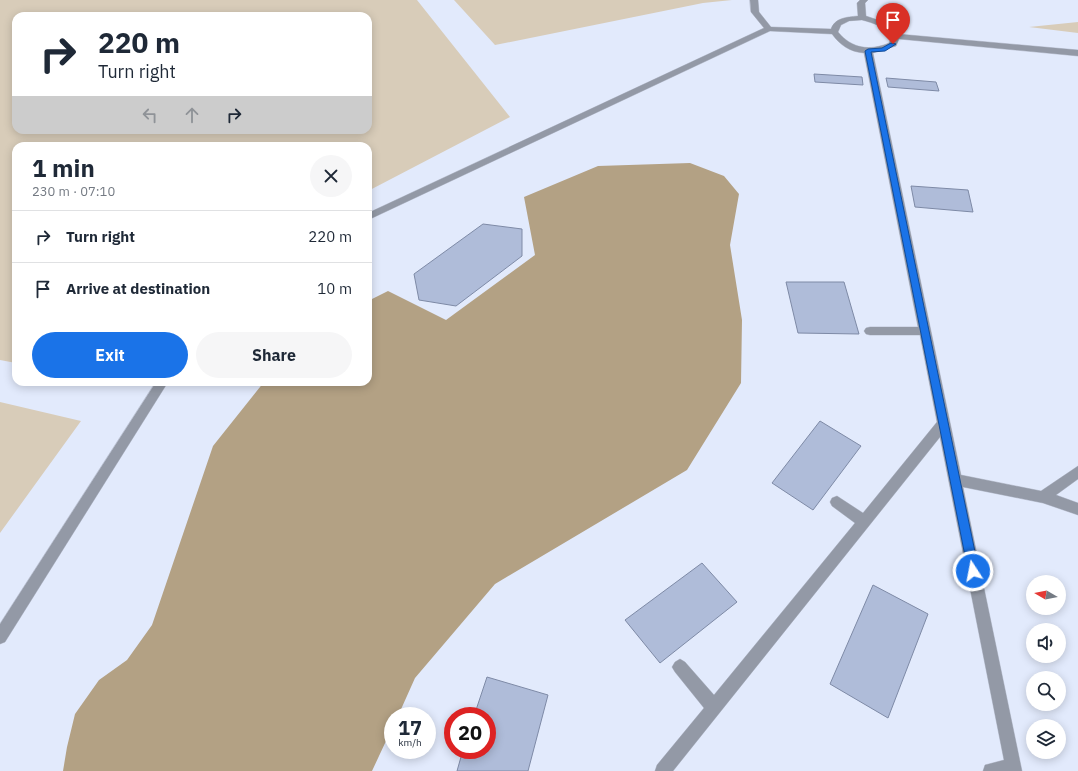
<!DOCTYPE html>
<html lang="en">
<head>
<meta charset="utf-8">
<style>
  body { margin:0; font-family:"IBM Plex Sans",sans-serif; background:#f6f6f7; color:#1f2937; height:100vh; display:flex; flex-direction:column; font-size:15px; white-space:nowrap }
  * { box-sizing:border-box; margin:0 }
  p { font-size:13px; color:#747a83 }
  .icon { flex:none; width:22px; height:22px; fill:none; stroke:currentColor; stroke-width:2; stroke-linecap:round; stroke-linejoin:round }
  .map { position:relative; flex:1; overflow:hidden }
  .sheet { position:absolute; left:12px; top:142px; width:360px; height:244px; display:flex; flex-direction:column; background:#fff; border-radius:12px; box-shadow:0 2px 10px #0003 }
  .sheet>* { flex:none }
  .guide { position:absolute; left:12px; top:12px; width:360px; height:122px; border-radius:12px; box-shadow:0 2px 10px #0003; background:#fff; color:#1f2937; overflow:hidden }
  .needle { width:26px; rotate:279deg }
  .buttons { position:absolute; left:1026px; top:575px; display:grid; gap:8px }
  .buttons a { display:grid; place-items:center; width:40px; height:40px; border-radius:50%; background:#fff; box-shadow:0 2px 10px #0003; font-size:20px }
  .speed { position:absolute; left:384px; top:707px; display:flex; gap:8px; font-size:20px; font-weight:700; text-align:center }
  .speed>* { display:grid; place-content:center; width:52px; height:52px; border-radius:50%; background:#fff; box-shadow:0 2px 10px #0003; line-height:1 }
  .speed small { font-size:10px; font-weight:400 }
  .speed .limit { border:6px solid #d22; background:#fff; color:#111 }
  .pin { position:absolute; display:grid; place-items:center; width:34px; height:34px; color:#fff; margin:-41px -17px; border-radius:50% 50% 50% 0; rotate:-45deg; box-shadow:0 0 4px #0007 }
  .pin .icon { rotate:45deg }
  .me { position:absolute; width:44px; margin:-22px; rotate:349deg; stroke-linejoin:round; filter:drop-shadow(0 0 3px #0008) }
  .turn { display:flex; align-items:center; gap:14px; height:84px; padding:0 20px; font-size:18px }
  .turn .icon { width:52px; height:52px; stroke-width:2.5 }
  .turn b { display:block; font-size:28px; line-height:34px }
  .lanes { display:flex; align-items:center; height:38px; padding:0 20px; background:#0003; justify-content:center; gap:20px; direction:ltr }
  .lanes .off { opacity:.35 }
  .round { display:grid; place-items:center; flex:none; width:42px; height:42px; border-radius:21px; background:#f6f6f7 }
  .summary { display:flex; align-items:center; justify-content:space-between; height:68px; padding:0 20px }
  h1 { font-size:24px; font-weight:700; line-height:30px }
  .action { display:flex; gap:8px; margin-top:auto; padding:8px 20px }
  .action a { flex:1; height:46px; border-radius:24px; background:#1a73e8; color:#fff; font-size:16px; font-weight:700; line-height:46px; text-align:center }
  .action a+a { background:#f6f6f7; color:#1f2937 }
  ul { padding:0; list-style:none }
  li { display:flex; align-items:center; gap:12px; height:52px; padding:0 20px; border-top:1px solid #e0e1e3 }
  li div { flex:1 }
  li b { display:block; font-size:15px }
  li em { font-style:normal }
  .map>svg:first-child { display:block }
  .green { fill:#d8ccb9; fill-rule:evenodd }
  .water { fill:#b3a184 }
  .building { fill:#afbcd9; stroke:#7e8aa6 }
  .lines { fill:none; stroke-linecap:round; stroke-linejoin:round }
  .minor-casing { stroke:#c0c7d8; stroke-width:1 }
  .minor { fill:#9399a6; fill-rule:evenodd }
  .route { fill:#1a73e8; stroke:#114b97 }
</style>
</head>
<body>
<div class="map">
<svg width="1078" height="771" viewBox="0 0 1078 771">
  <rect width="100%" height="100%" fill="#e2eafc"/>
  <!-- green -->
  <path class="green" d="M 0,0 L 417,0 L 510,117 L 368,191 L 368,146 L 16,146 L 16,363 L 0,360 ZM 16,16 L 368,16 L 368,130 L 16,130 Z
    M 454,0 L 732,0 L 703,3 L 495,45 Z
    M 1078,22 L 1078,33 L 1029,27 Z
    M 0,402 L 81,421 L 0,533 Z"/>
  <!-- water -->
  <path class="water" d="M 690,163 L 724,176 L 739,194 L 730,245 L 742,320 L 741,383 L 687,470 L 495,584 L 415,678 L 398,716 L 393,716 L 393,726 L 372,771 L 63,771 L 67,747 L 75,714 L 99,680 L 127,660 L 152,625 L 213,446 L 264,382 L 368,382 L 368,301 L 388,291 L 446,320 L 535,255 L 524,197 L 598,166 Z"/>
  <!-- building -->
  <path class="building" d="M 814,74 L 862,77 L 863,85 L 815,82 Z
    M 886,78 L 936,82 L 939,91 L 888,87 Z
    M 911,186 L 968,190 L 973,212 L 915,207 Z
    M 483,224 L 522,229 L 522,256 L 456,306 L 419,300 L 414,274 Z
    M 786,282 L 844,282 L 859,334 L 798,333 Z
    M 820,421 L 861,446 L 813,510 L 772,483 Z
    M 702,563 L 737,602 L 660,663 L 625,620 Z
    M 873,585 L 928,614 L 888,718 L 830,684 Z
    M 487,677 L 548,695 L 528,771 L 457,771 L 463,750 L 487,750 L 487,716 L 474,716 Z"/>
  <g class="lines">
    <defs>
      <path id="minor" d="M 750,0 L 758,0 L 759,12 L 771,27 L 831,29 C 835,18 846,17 858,16 L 857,3 L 860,0 L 868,0 L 865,3 L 866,16 L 884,22 L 898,34 L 1078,50 L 1078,56 L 899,39 L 896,46 L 873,53 L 961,475 L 1041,491 L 1078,466 L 1078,479 L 1056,495 L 1078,503 L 1078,515 L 1043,503 L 963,487 L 1022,771 L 983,771 L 985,765 L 1004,760 L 940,437 L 673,771 L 655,771 L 657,765 L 704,708 L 675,672 L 672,667 L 675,662 L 680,659 L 685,662 L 714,695 L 855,523 L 832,506 L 830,502 L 832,498 L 837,496 L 863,513 L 937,422 L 920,335 L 870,335 L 866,334 L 864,331 L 866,328 L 870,327 L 918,327 L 864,53 C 850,52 840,45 832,34 L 770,31 L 368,220 L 368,213 L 764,28 L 751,12 ZM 862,20 C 874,23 884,27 892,36 L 889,43 C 870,51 852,49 838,32 L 841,25 L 849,21 Z
        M 156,382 L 168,382 L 5,642 L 0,644 L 0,624 Z"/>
    </defs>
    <!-- minor casing -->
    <use href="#minor" class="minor-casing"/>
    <!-- minor -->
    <use href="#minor" class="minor"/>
  </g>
  <!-- route -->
  <path class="route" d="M 891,43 L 896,44 L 885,51 L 871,52 L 979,571 L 977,574 L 973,576 L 970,574 L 968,571 L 865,51 L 868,49 L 882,48 Z"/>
</svg>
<div class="buttons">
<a><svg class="needle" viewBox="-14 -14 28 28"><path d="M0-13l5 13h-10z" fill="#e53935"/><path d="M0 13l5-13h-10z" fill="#747a83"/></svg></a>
<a><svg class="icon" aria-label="sound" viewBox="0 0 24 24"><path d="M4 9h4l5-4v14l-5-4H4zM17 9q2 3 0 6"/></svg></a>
<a><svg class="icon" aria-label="search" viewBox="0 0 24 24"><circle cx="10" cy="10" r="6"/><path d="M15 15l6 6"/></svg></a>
<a><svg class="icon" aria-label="layers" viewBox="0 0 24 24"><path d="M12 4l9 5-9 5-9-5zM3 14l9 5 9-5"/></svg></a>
</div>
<div class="speed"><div>17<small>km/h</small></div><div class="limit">20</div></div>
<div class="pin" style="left:893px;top:44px;background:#d93025"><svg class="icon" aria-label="arrive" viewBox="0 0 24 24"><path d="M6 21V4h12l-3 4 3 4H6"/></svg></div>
<svg class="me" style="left:973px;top:571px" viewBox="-20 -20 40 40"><circle r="17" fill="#1a73e8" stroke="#fff" stroke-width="3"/><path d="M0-11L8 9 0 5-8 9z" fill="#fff"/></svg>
<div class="guide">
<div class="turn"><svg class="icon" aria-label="right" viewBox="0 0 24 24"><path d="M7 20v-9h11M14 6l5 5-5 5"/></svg><div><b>220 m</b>Turn right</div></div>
<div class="lanes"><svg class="icon off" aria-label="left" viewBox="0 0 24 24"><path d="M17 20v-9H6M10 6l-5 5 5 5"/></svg><svg class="icon off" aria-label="ahead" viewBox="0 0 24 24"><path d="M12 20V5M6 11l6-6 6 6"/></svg><svg class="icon" aria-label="right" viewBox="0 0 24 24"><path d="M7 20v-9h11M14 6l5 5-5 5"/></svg></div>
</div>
<section class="sheet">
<div class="summary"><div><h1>1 min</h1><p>230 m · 07:10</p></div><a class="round"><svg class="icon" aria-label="close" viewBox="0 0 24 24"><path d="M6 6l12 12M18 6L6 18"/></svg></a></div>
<ul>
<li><svg class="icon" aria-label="right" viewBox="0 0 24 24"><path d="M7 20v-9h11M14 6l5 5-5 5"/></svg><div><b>Turn right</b></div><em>220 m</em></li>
<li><svg class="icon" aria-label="arrive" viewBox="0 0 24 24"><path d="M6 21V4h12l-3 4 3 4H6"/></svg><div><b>Arrive at destination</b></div><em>10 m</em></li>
</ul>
<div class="action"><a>Exit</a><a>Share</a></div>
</section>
</div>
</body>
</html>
